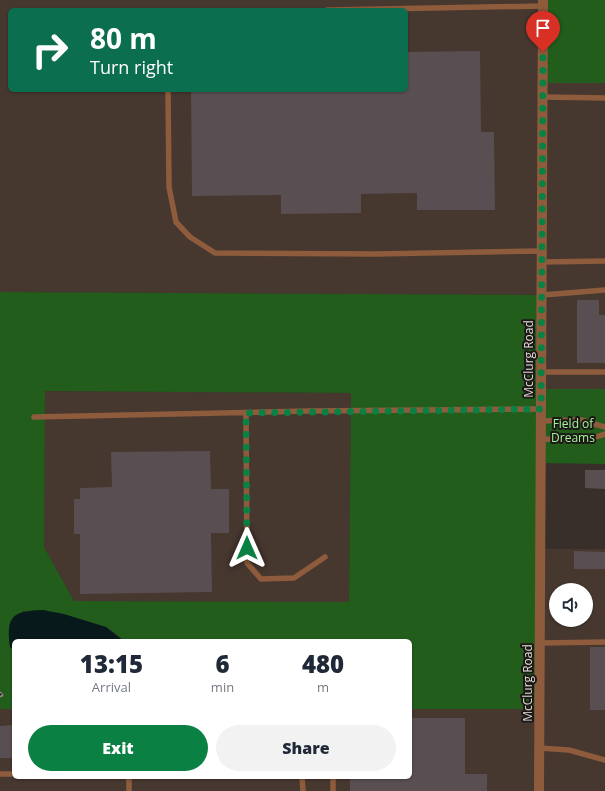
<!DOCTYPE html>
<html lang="en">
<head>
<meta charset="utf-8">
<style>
  body { margin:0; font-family:"Open Sans",sans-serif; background:#f2f2f3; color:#1f2937; height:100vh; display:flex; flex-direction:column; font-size:15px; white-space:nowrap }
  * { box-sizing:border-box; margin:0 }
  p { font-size:13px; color:#747a83 }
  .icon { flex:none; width:22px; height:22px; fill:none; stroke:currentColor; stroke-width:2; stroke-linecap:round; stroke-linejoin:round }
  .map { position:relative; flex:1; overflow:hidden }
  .panel { position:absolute; left:12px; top:639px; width:400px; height:140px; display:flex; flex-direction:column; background:#fff; border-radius:6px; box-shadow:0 1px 3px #0004 }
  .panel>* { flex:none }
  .hud { position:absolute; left:8px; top:8px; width:400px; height:84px; border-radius:6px; box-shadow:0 1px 3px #0004; background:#0b6e4f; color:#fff; overflow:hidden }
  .controls { position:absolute; left:549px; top:583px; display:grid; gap:8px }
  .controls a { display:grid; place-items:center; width:44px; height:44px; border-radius:50%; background:#fff; box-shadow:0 1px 3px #0004; font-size:20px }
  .pin { position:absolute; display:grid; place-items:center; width:34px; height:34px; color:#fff; margin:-41px -17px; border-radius:50% 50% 50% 0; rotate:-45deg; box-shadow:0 0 4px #0007 }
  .pin .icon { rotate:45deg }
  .me { position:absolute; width:44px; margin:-22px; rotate:0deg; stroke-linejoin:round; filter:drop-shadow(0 0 3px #0008) }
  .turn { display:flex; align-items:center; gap:14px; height:84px; padding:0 16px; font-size:18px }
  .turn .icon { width:52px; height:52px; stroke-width:2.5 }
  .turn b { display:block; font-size:28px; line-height:34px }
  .eta { display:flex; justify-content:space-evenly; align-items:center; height:68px; text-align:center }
  .eta b { font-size:24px; font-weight:800; line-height:28px }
  .button { display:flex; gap:8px; margin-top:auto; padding:8px 16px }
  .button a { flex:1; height:46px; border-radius:24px; background:#0b8043; color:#fff; font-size:16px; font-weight:800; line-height:46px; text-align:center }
  .button a+a { background:#f2f2f3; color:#1f2937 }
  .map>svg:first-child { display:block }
  .built { fill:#46372f; fill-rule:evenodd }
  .green { fill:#225d1c; fill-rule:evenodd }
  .water { fill:#08191c }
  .building { fill:#594e51 }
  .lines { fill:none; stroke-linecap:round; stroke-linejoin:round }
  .service { stroke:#8e5c3c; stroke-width:5.5 }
  .tertiary { stroke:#8e5c3c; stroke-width:10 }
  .rail-casing { stroke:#8f8884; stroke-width:4.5 }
  .rail { stroke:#1c1816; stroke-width:3; stroke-dasharray:9; stroke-linecap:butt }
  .route { stroke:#0b8043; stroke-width:7; stroke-dasharray:0 12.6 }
  .labels { text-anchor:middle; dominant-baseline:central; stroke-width:4; stroke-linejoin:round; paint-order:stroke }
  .street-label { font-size:12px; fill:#e3ddda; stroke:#1c1816 }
  .park-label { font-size:12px; fill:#a3f599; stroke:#1c1816 }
</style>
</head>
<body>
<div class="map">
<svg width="605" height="791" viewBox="0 0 605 791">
  <rect width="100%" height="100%" fill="#382f2b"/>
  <!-- built -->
  <path class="built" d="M 0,0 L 543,0 L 543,83 L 605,83 L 605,389 L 541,389 L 541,295 L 0,292 ZM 10,10 L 406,10 L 406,90 L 10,90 Z
    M 45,391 L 351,393 L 349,603 L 74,601 L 44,547 Z
    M 540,549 L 605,549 L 605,791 L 0,791 L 0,709 L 14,709 L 14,777 L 410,777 L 410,709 L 539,708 ZM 556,590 L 586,590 L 586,620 L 556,620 Z"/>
  <!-- green -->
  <path class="green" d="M 543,0 L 605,0 L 605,83 L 543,83 Z
    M 0,292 L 542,295 L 541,389 L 605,389 L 605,464 L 541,463 L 539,709 L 410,709 L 410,641 L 124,641 L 106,627 L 23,611 L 10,647 L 14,650 L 14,709 L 0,709 ZM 45,391 L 351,393 L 349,602 L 74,601 L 44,547 Z"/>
  <!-- water -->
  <path class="water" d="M 43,610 L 64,614 L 106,627 L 124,641 L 14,641 L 14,650 L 10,647 C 6,616 12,611 43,610 Z"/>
  <!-- building -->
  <path class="building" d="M 480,51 L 481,132 L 494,132 L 495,210 L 417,210 L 417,193 L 361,194 L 361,213 L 281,214 L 281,195 L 192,196 L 191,90 L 406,90 L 406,52 Z
    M 577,300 L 599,300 L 599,315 L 605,315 L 605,363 L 577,363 Z
    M 210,451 L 211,489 L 229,489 L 229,533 L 211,533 L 212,592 L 80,594 L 80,534 L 74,534 L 74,499 L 80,499 L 80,488 L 112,487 L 111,452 Z
    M 585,470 L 605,470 L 605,489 L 585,488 Z
    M 574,551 L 605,552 L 605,569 L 574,569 Z
    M 590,647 L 605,647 L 605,710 L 590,710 Z
    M 410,718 L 465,718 L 465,774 L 487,774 L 487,791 L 350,791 L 350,777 L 410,777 Z
    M 14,725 L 14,758 L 0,758 L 0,726 Z"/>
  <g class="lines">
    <!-- service -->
    <path class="service" d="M 327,10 L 543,6
      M 168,90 L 169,187 L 176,222 L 190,237 L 215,253 L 375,254 L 542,251
      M 543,97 L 605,98
      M 542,262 L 605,261
      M 542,295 L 605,290
      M 541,372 L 605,372
      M 246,413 L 247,563 L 261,579 L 294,578 L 325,557
      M 34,417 L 309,411 L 541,409
      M 541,421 L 581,420 L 605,427
      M 541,439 L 586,440 L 605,434
      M 540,643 L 605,642
      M 539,748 L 569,750 L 605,760
      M 0,774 L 14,774
      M 302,777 L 303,791
      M 333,777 L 333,791
      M 129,791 L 129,777"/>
    <!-- tertiary -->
    <path class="tertiary" d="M 539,791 L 543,0"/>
    <defs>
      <path id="rail" d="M 0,694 L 1,695"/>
    </defs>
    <!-- rail casing -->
    <use href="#rail" class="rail-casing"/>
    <!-- rail -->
    <use href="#rail" class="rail"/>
  </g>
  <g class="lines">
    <!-- route -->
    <path class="route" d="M 247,548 L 246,413 L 541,409 L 543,52"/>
  </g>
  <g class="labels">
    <!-- street labels -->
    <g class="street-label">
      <text transform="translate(528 359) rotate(-90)">McClurg Road</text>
      <text transform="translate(527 683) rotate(-90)">McClurg Road</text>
    </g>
    <!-- park labels -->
    <g class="park-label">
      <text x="573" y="423">Field of<tspan x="573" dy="14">Dreams</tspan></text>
    </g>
  </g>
</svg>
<div class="controls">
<a><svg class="icon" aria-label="sound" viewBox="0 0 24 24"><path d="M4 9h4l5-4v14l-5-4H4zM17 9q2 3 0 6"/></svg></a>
</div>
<div class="pin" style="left:543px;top:52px;background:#d93025"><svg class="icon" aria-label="arrive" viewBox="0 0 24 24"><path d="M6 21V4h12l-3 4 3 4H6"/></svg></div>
<svg class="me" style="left:247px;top:548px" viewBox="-20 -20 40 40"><path d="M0-17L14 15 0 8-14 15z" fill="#0b8043" stroke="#fff" stroke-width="4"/></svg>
<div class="hud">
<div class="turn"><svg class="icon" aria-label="right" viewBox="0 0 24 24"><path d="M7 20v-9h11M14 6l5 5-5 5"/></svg><div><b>80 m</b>Turn right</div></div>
</div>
<section class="panel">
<div class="eta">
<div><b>13:15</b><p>Arrival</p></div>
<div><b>6</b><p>min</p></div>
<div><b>480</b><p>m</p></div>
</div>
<div class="button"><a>Exit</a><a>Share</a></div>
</section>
</div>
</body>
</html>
